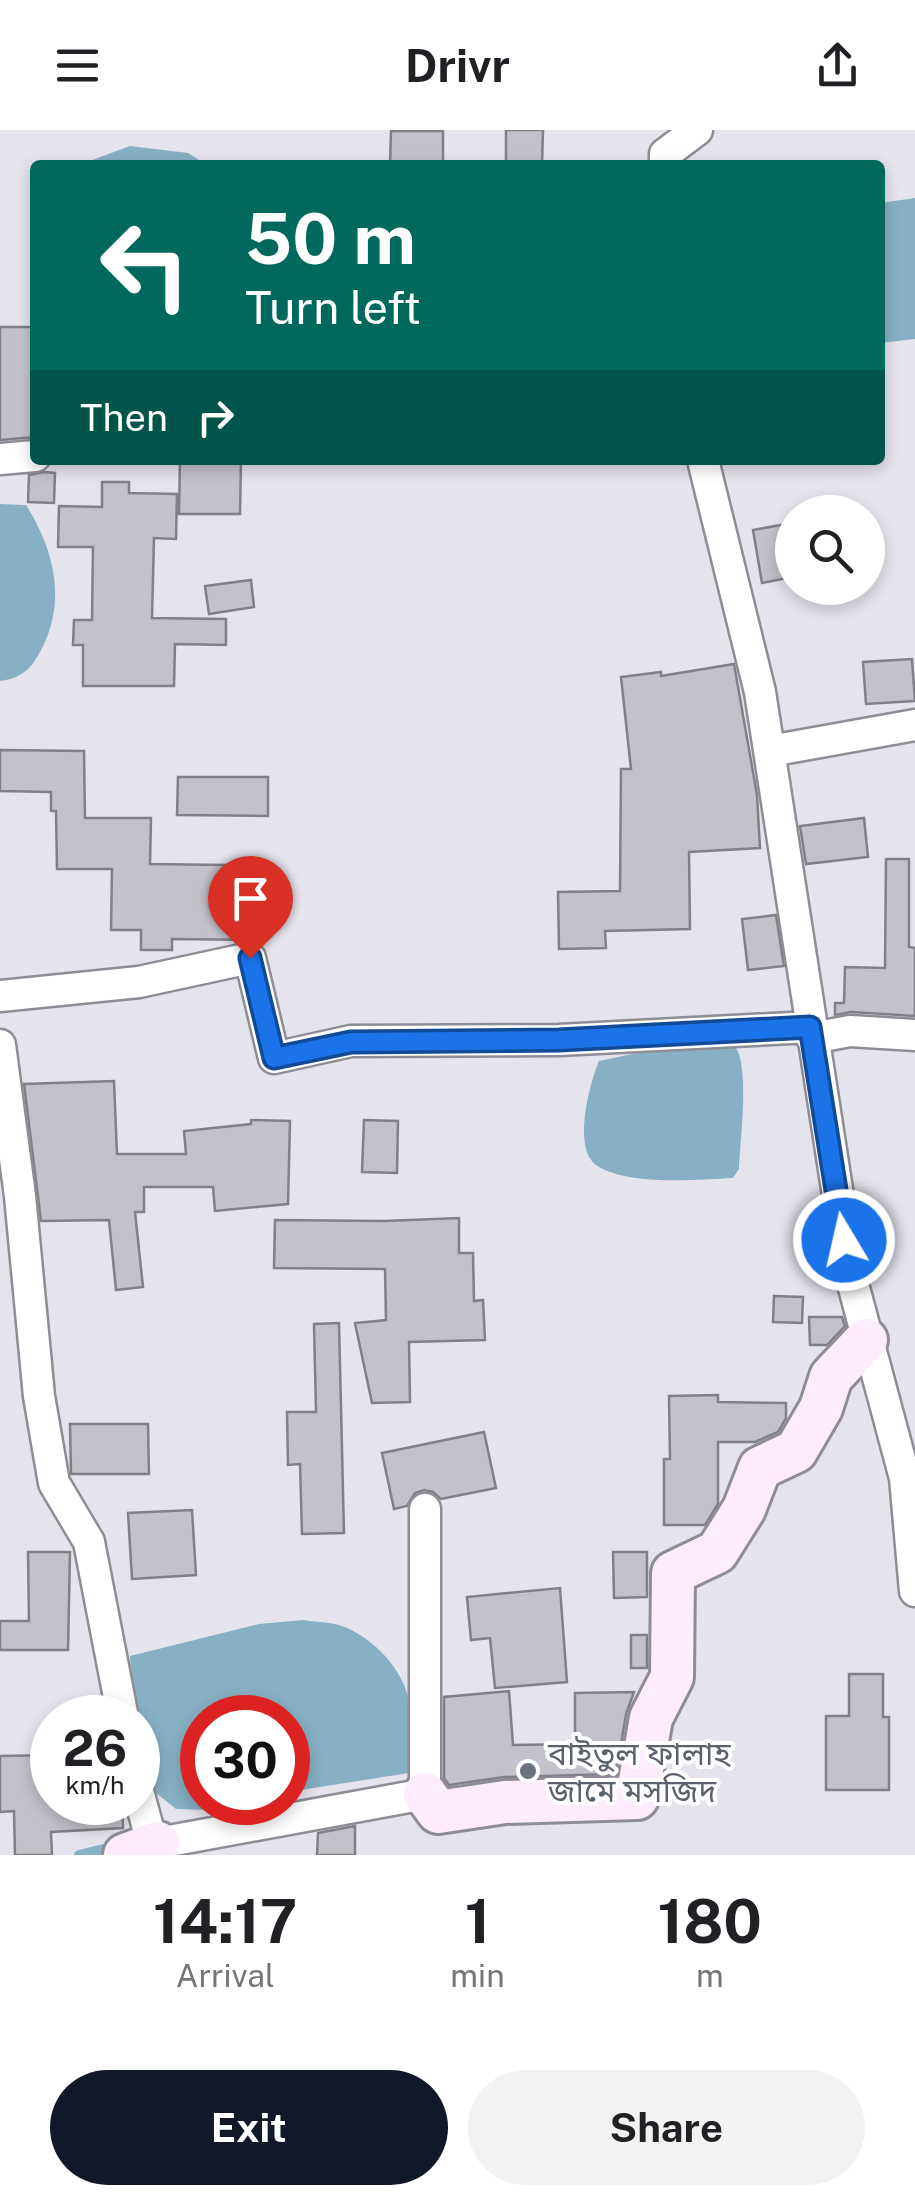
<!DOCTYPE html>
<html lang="en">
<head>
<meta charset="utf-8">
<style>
  body { margin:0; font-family:"Public Sans","Noto Sans Bengali",sans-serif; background:#f2f2f2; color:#202124; height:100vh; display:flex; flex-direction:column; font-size:38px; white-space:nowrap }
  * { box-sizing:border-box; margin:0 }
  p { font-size:32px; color:#757577 }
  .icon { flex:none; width:55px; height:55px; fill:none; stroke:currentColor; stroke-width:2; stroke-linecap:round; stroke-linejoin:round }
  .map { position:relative; height:1725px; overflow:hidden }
  .panel { display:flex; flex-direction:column; background:#fff; flex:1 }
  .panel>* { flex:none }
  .banner { position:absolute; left:30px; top:30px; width:855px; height:305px; border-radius:10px; box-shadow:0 5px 15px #0003; background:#00695c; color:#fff; overflow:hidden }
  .buttons { position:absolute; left:775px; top:365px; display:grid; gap:20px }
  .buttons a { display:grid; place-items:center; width:110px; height:110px; border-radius:50%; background:#fff; box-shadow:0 5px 15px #0003; font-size:50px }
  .speed { position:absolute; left:30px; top:1565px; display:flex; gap:20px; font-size:50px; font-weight:700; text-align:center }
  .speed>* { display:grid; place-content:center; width:130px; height:130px; border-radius:50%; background:#fff; box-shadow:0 5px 15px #0003; line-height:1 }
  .speed small { font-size:25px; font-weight:400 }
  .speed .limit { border:15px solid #d22; background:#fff; color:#111 }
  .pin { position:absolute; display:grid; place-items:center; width:85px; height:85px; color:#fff; margin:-102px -42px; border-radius:50% 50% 50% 0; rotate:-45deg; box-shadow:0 0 10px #0007 }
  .pin .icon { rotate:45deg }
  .me { position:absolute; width:110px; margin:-55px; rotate:351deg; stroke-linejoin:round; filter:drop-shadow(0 0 8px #0008) }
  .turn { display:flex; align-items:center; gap:35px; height:210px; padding:0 50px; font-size:45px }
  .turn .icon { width:130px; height:130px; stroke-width:2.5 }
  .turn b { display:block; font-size:70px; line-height:85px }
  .then { display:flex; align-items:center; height:95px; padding:0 50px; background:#0003; gap:20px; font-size:38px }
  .eta { display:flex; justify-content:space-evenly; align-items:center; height:170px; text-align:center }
  .eta b { font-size:60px; font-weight:700; line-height:70px }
  .cta { display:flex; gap:20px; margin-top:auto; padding:20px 50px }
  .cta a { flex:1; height:115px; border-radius:60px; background:#111827; color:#fff; font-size:40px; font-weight:700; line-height:115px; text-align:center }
  .cta a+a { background:#f2f2f2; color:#202124 }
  header { display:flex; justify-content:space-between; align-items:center; height:130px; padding:0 50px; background:#fff; font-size:45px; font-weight:700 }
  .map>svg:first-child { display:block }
  .water { fill:#87b0c4 }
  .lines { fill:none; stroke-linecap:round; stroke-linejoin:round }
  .stream { stroke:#87b0c4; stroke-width:10 }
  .building { fill:#c3c2ca; stroke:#818088; stroke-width:2.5 }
  .street-casing { stroke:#8e8d95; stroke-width:35 }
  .secondary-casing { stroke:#8e8d95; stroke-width:48 }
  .street { stroke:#fff; stroke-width:30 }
  .secondary { stroke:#feecfc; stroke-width:42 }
  .route-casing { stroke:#114b97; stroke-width:25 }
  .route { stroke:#1a73e8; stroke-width:18 }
  .worship-dot { fill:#6b7280; stroke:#fff; stroke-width:4 }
  .labels { text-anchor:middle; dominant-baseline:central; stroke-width:8; stroke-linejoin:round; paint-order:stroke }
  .worship-label { font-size:32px; fill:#5b616d; stroke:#fff; text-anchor:start }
</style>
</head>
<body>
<header><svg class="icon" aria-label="menu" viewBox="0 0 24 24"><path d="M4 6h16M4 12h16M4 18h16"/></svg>Drivr<svg class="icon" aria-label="share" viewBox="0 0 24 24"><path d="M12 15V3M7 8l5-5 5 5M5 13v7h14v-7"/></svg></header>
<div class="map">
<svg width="915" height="1725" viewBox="0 0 915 1725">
  <rect width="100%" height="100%" fill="#e5e4ed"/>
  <!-- water -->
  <path class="water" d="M 130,16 L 188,23 L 207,35 L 79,35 Z
    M 915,68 L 915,209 L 880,213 L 880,73 Z
    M 0,374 L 26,375 C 53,418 66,466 44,514 C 34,535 25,548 0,551 Z
    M 735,917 C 750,934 740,1013 739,1039 L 733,1048 C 696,1050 627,1056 596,1035 C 572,1018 590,952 599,931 L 637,923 Z
    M 303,1490 C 315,1492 331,1492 342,1496 C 370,1506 399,1535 407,1563 C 414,1587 409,1618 409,1643 L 288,1662 L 288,1588 L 202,1588 L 202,1672 L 240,1673 L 206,1680 L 176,1679 L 155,1662 L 132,1563 L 130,1526 L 259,1494 Z"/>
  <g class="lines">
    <!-- stream -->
    <path class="stream" d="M 79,1725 L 116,1716"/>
  </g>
  <!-- building -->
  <path class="building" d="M 506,0 L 543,0 L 542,35 L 506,35 Z
    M 391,1 L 443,1 L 443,35 L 390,35 Z
    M 0,197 L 35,197 L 35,307 L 0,310 Z
    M 180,330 L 241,331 L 240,384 L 179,384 Z
    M 44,342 L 55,343 L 54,373 L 28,372 L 29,345 Z
    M 102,352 L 129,352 L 129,363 L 177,364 L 176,409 L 154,408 L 152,488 L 226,489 L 226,515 L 175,514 L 174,556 L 83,556 L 83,515 L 73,515 L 74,490 L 92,490 L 93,417 L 58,417 L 59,376 L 102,377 Z
    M 792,393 L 792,447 L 762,453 L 753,400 Z
    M 251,450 L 254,477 L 209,484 L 205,456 Z
    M 912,529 L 915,571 L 866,574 L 863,532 Z
    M 734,534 L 757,665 L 760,718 L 689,722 L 690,799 L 605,801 L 606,818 L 559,819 L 558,762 L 620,761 L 621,639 L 631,639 L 621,547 L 661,542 L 661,546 Z
    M 0,620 L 84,621 L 85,688 L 151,688 L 150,734 L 226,735 L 226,771 L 254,772 L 254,810 L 172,809 L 172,820 L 141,820 L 141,800 L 111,800 L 112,739 L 57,739 L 56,681 L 51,681 L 51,662 L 0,661 Z
    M 178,647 L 268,647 L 268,686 L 177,685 Z
    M 864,688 L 868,727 L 806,734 L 800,696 Z
    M 886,729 L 909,729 L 909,817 L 915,818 L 915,886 L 851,882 L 835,885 L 835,873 L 844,873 L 845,837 L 885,838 Z
    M 776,785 L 784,836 L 748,840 L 742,789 Z
    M 114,951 L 117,1024 L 186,1024 L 184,1001 L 251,994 L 251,990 L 290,991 L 288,1074 L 215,1081 L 213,1057 L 144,1057 L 144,1082 L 135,1082 L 143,1157 L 116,1160 L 109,1090 L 41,1091 L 24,954 Z
    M 364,990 L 398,991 L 397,1043 L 362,1042 Z
    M 459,1088 L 459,1123 L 473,1123 L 474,1171 L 483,1170 L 485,1210 L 409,1212 L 410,1272 L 372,1273 L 355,1193 L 386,1190 L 385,1139 L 274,1138 L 275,1090 L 384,1091 Z
    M 774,1166 L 803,1167 L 802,1193 L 773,1192 Z
    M 809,1187 L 842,1187 L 845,1196 L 827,1215 L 810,1215 Z
    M 339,1193 L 344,1403 L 302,1404 L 300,1334 L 288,1335 L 287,1282 L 316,1282 L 314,1194 Z
    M 718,1265 L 718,1272 L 786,1273 L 786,1288 L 778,1302 L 755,1312 L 718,1312 L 718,1374 L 705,1395 L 664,1395 L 664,1329 L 670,1329 L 669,1266 Z
    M 70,1294 L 148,1294 L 149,1344 L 71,1344 Z
    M 484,1302 L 496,1358 L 441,1369 L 433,1362 L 424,1360 L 415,1363 L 407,1376 L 394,1379 L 382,1323 Z
    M 192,1380 L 196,1445 L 132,1449 L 128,1383 Z
    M 28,1422 L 70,1422 L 68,1520 L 0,1520 L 0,1491 L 29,1491 Z
    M 613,1422 L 647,1422 L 647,1467 L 614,1468 Z
    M 560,1458 L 567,1552 L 495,1558 L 490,1508 L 471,1510 L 467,1467 Z
    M 631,1505 L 647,1505 L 647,1538 L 631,1538 Z
    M 849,1544 L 883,1544 L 883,1587 L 889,1587 L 889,1660 L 826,1660 L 826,1586 L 849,1586 Z
    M 509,1561 L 513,1615 L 575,1614 L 575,1563 L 634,1562 L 626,1584 L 616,1644 L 504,1647 L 449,1655 L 444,1648 L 444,1567 Z
    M 52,1625 L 52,1672 L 122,1672 L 123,1698 L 51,1702 L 52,1725 L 15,1725 L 14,1681 L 0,1682 L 0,1626 Z
    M 355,1696 L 355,1725 L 317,1725 L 318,1703 Z"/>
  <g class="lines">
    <defs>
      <path id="street" d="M 665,35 L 665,24 L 697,0
        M 0,329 L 35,326
        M 703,330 L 760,562 L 850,1143 L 905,1348 L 915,1461
        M 770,621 L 915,595
        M 0,866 L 139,852 L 250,828 L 274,928 L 351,911 L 559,910 L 810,897
        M 812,908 L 850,901 L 915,905
        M 0,915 L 20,1066 L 39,1266 L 54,1353 L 89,1412 L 123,1588
        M 138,1661 L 148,1698 L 158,1713 L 425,1664 L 425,1379"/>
      <path id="secondary" d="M 425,1664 L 438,1682 L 505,1672 L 637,1668 L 651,1588 L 672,1547 L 673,1443 L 717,1422 L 744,1379 L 760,1338 L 796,1321 L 821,1278 L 831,1247 L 866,1210
        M 125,1725 L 158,1713"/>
    </defs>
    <!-- street casing -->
    <use href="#street" class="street-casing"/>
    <!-- secondary casing -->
    <use href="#secondary" class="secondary-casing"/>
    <!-- street -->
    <use href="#street" class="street"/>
    <!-- secondary -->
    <use href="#secondary" class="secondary"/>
  </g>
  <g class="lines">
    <defs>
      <path id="route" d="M 250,828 L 274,928 L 351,912 L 559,910 L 810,897 L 844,1110"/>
    </defs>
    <!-- route casing -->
    <use href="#route" class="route-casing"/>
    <!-- route -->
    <use href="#route" class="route"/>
  </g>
  <!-- markers -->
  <circle class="worship-dot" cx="528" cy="1641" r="10"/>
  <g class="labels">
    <!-- worship labels -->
    <g class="worship-label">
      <text x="548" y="1623">বাইতুল ফালাহ<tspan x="548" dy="37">জামে মসজিদ</tspan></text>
    </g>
  </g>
</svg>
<div class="buttons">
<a><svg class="icon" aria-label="search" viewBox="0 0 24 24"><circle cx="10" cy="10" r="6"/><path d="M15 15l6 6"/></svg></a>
</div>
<div class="speed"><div>26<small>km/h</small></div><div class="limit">30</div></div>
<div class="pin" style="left:250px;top:828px;background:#d93025"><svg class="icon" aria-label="arrive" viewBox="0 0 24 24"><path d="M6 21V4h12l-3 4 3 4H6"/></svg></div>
<svg class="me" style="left:844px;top:1110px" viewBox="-20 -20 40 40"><circle r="17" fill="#1a73e8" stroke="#fff" stroke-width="3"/><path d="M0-11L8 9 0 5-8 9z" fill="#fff"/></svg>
<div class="banner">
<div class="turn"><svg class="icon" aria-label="left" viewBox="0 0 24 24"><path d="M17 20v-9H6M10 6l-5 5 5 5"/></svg><div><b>50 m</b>Turn left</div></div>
<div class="then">Then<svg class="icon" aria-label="right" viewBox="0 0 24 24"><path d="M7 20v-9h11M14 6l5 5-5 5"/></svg></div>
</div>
</div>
<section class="panel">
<div class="eta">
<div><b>14:17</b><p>Arrival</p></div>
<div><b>1</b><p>min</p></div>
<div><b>180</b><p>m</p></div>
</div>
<div class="cta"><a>Exit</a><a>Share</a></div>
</section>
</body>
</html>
